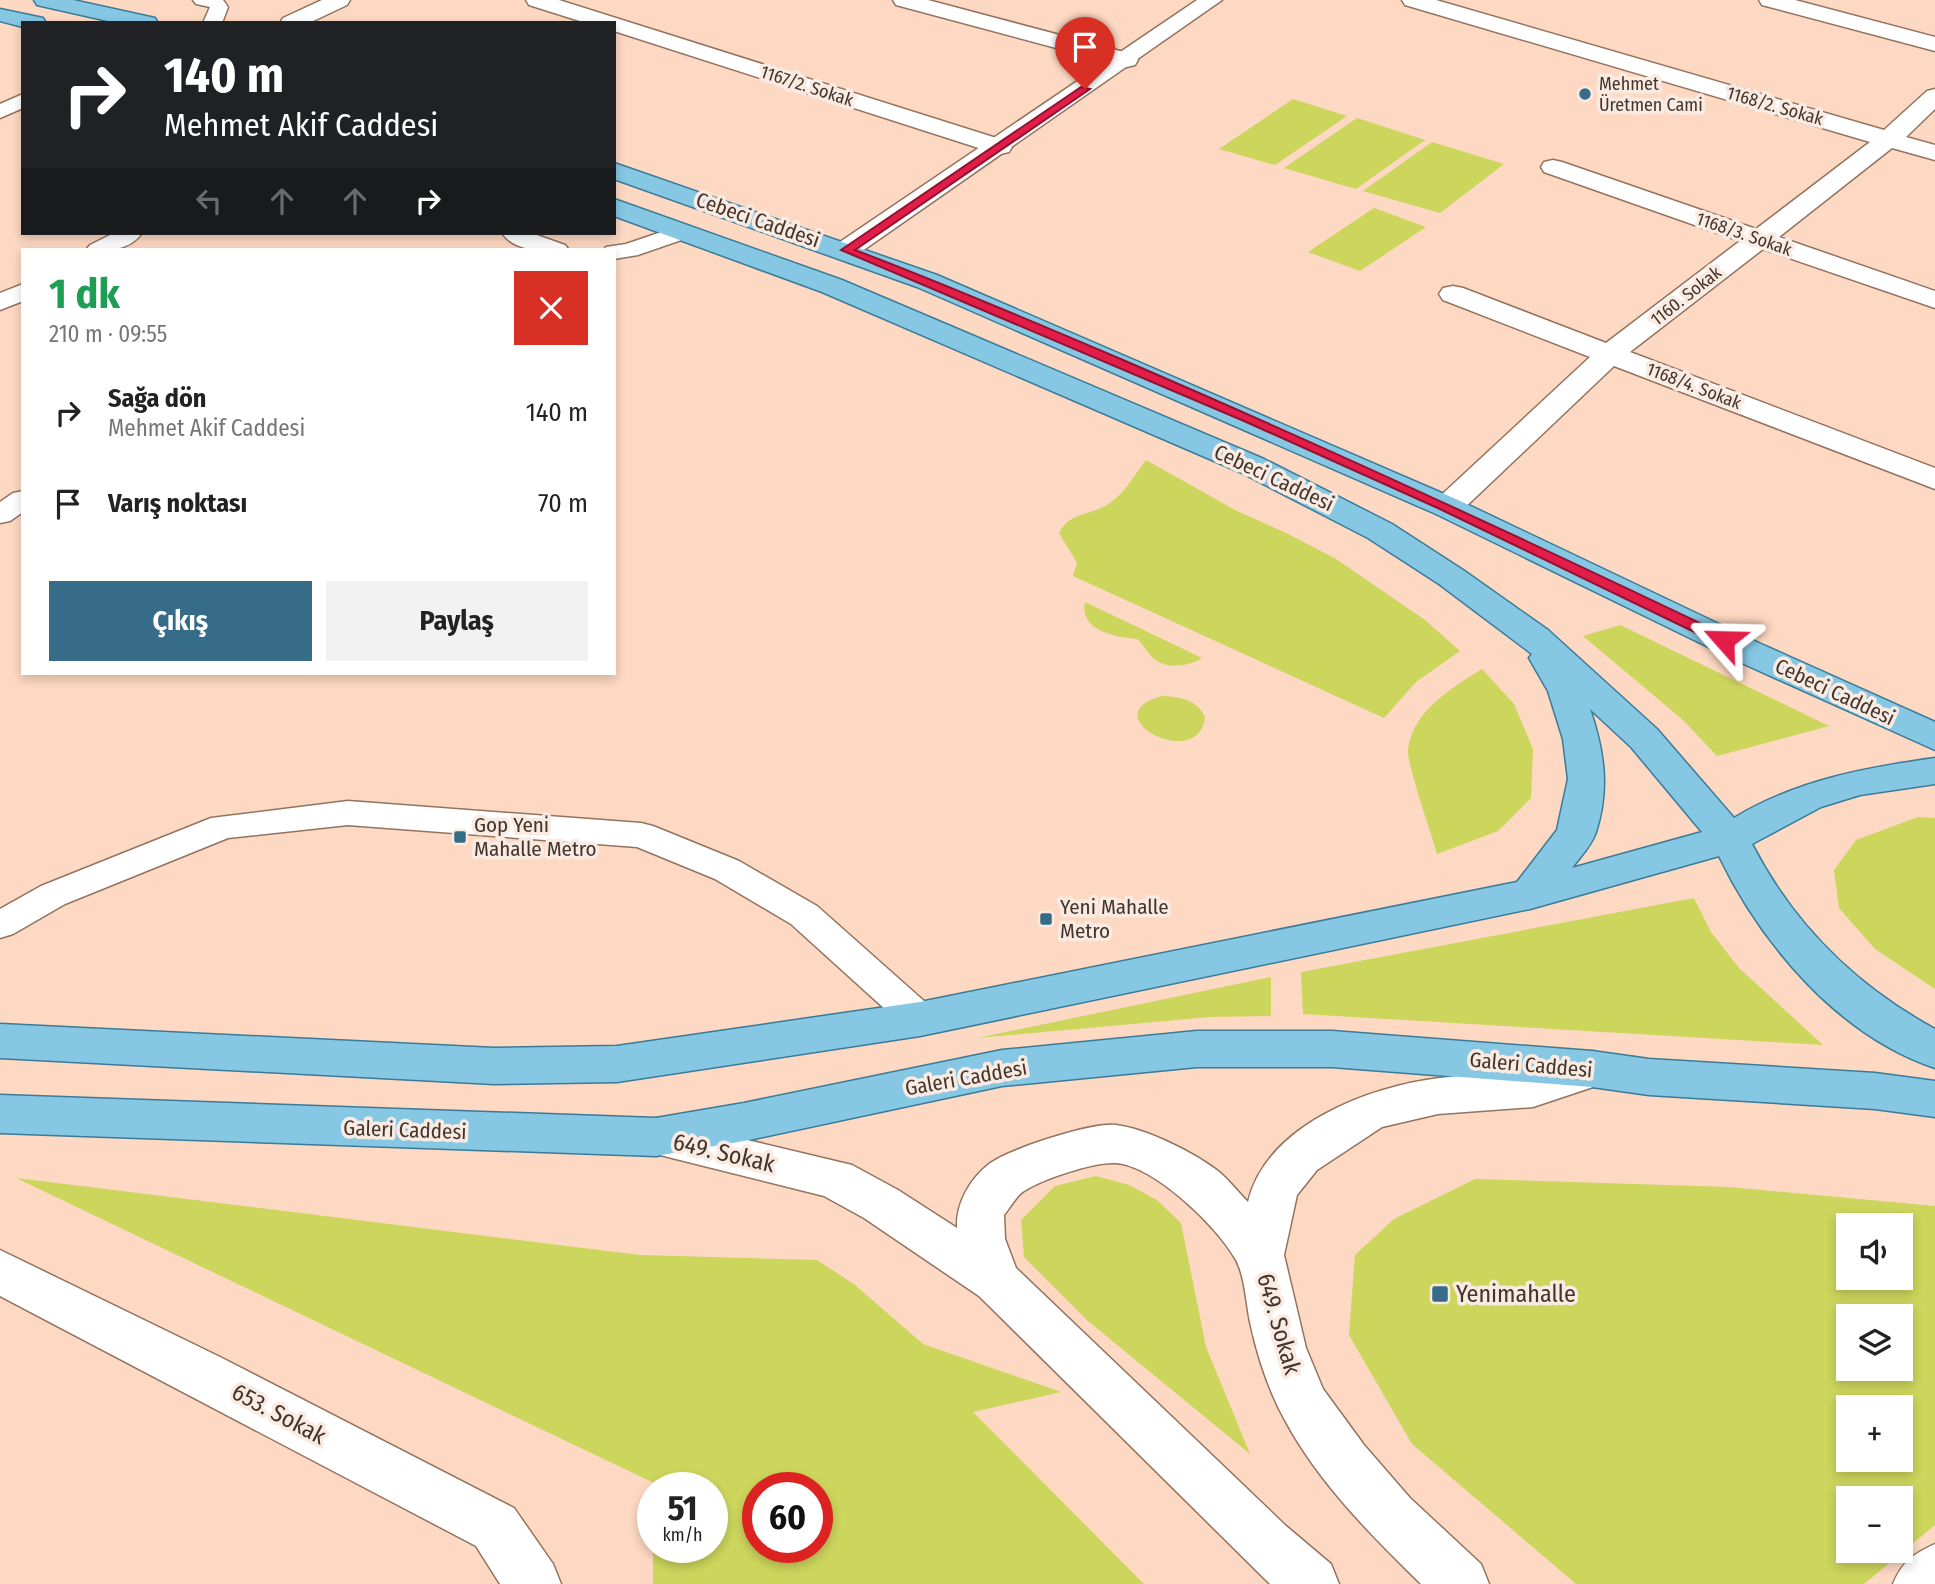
<!DOCTYPE html>
<html lang="tr">
<head>
<meta charset="utf-8">
<style>
  body { margin:0; font-family:"Fira Sans Condensed",sans-serif; background:#f2f2f2; color:#222; height:100vh; display:flex; flex-direction:column; font-size:26px; white-space:nowrap }
  * { box-sizing:border-box; margin:0 }
  p { font-size:23px; color:#767676 }
  .icon { flex:none; width:38px; height:38px; fill:none; stroke:currentColor; stroke-width:2; stroke-linecap:round; stroke-linejoin:round }
  .map { position:relative; flex:1; overflow:hidden }
  .sheet { position:absolute; left:21px; top:248px; width:595px; height:427px; display:flex; flex-direction:column; background:#fff; border-radius:0px; box-shadow:0 4px 10px #0003 }
  .sheet>* { flex:none }
  .banner { position:absolute; left:21px; top:21px; width:595px; height:214px; border-radius:0px; box-shadow:0 4px 10px #0003; background:#202124; color:#fff; overflow:hidden }
  .tools { position:absolute; left:1836px; top:1213px; display:grid; gap:14px }
  .tools a { display:grid; place-items:center; width:77px; height:77px; border-radius:0px; background:#fff; box-shadow:0 4px 10px #0003; font-size:35px }
  .speed { position:absolute; left:637px; top:1472px; display:flex; gap:14px; font-size:35px; font-weight:700; text-align:center }
  .speed>* { display:grid; place-content:center; width:91px; height:91px; border-radius:50%; background:#fff; box-shadow:0 4px 10px #0003; line-height:1 }
  .speed small { font-size:18px; font-weight:400 }
  .speed .limit { border:10px solid #d22; background:#fff; color:#111 }
  .pin { position:absolute; display:grid; place-items:center; width:60px; height:60px; color:#fff; margin:-72px -30px; border-radius:50% 50% 50% 0; rotate:-45deg; box-shadow:0 0 7px #0007 }
  .pin .icon { rotate:45deg }
  .me { position:absolute; width:77px; margin:-38px; rotate:295deg; stroke-linejoin:round; filter:drop-shadow(0 0 5px #0008) }
  .turn { display:flex; align-items:center; gap:24px; height:147px; padding:0 28px; font-size:32px }
  .turn .icon { width:91px; height:91px; stroke-width:2.5 }
  .turn b { display:block; font-size:49px; line-height:60px }
  .lanes { display:flex; align-items:center; height:66px; padding:0 28px; background:#0003; justify-content:center; gap:35px; direction:ltr }
  .lanes .off { opacity:.35 }
  .round { display:grid; place-items:center; flex:none; width:74px; height:74px; border-radius:0px; background:#f2f2f2 }
  .summary { display:flex; align-items:center; justify-content:space-between; height:119px; padding:0 28px }
  h1 { font-size:42px; font-weight:700; line-height:52px; color:#1e9e55 }
  .cta { display:flex; gap:14px; margin-top:auto; padding:14px 28px }
  .cta a { flex:1; height:80px; border-radius:0px; background:#366c87; color:#fff; font-size:28px; font-weight:700; line-height:80px; text-align:center }
  .cta a+a { background:#f2f2f2; color:#222 }
  ul { padding:0; list-style:none }
  li { display:flex; align-items:center; gap:21px; height:91px; padding:0 28px }
  li div { flex:1 }
  li b { display:block; font-size:26px }
  li em { font-style:normal }
  .map>svg:first-child { display:block }
  .green { fill:#ccd55c; fill-rule:evenodd }
  .lines { fill:none; stroke-linecap:round; stroke-linejoin:round }
  .lane-casing { stroke:#93735f; stroke-width:3 }
  .street-casing { stroke:#93735f; stroke-width:3 }
  .secondary-casing { stroke:#93735f; stroke-width:3 }
  .primary-casing { stroke:#3a7b98; stroke-width:3 }
  .lane { fill:#fff; fill-rule:evenodd }
  .street { fill:#fff; fill-rule:evenodd }
  .secondary { fill:#fff; fill-rule:evenodd }
  .primary { fill:#86c7e4; fill-rule:evenodd }
  .route { fill:#e11d48; stroke:#92132f; stroke-width:2 }
  .poi-dot { fill:#366c87; stroke:#faebe2; stroke-width:2.5 }
  .labels { text-anchor:middle; dominant-baseline:central; stroke-width:7; stroke-linejoin:round; paint-order:stroke }
  .far-poi-label { font-size:18px; fill:#43352c; stroke:#faebe2; text-anchor:start }
  .far-street-label { font-size:18px; fill:#43352c; stroke:#faebe2 }
  .street-label { font-size:21px; fill:#43352c; stroke:#faebe2 }
  .poi-label { font-size:21px; fill:#43352c; stroke:#faebe2; text-anchor:start }
  .near-street-label { font-size:24px; fill:#43352c; stroke:#faebe2 }
  .near-poi-label { font-size:24px; fill:#43352c; stroke:#faebe2; text-anchor:start }
</style>
</head>
<body>
<div class="map">
<svg width="1935" height="1584" viewBox="0 0 1935 1584">
  <rect width="100%" height="100%" fill="#fdd8c2"/>
  <!-- green -->
  <path class="green" d="M 1293,99 L 1347,116 L 1275,165 L 1219,149 Z
    M 1357,118 L 1425,140 L 1356,189 L 1284,168 Z
    M 1432,142 L 1504,164 L 1440,213 L 1363,191 Z
    M 1374,208 L 1426,227 L 1360,271 L 1308,252 Z
    M 1146,460 L 1235,510 L 1288,534 L 1336,559 L 1425,620 L 1460,651 L 1416,682 L 1384,718 L 1073,576 L 1077,563 L 1059,533 C 1070,511 1092,516 1110,503 C 1126,492 1134,475 1146,460 Z
    M 1085,602 L 1202,658 C 1190,666 1169,669 1157,661 C 1148,656 1145,645 1137,639 C 1116,637 1079,631 1085,602 Z
    M 1620,625 L 1829,726 L 1717,756 L 1683,720 L 1583,636 Z
    M 1482,669 L 1514,704 L 1533,749 L 1531,798 L 1498,831 L 1437,854 C 1432,835 1407,765 1408,750 C 1413,710 1452,688 1482,669 Z
    M 1163,696 C 1181,697 1197,700 1205,717 C 1199,774 1089,714 1163,696 Z
    M 1918,817 L 1935,818 L 1935,989 L 1875,949 L 1839,908 L 1834,870 L 1856,840 Z
    M 1694,898 L 1711,932 L 1739,968 L 1823,1045 L 1303,1014 L 1301,972 Z
    M 1271,977 L 1271,1016 L 1210,1017 L 977,1038 Z
    M 1096,1176 L 1129,1185 L 1157,1200 L 1181,1223 L 1206,1347 L 1250,1454 L 1088,1321 L 1024,1257 L 1021,1220 L 1055,1186 Z
    M 16,1178 L 640,1255 L 817,1260 L 855,1285 L 923,1344 L 1061,1392 L 973,1412 L 1144,1584 L 653,1584 L 653,1547 L 712,1547 L 712,1488 L 654,1487 L 654,1483 ZM 758,1488 L 817,1488 L 817,1547 L 758,1547 Z
    M 1475,1179 L 1729,1187 L 1935,1206 L 1935,1525 L 1864,1584 L 1576,1584 L 1412,1444 L 1349,1335 L 1355,1255 L 1394,1219 ZM 1848,1225 L 1900,1225 L 1900,1278 L 1848,1278 ZM 1848,1316 L 1900,1316 L 1900,1368 L 1848,1368 ZM 1848,1407 L 1900,1407 L 1900,1460 L 1848,1460 ZM 1900,1498 L 1900,1550 L 1848,1550 L 1848,1498 Z"/>
  <g class="lines">
    <defs>
      <path id="lane" d="M 193,0 L 223,0 L 228,7 L 222,23 L 203,23 L 210,7 L 196,4 Z
        M 23,94 L 23,108 L 0,118 L 0,104 Z
        M 682,225 L 690,227 L 693,232 L 690,237 L 638,255 L 614,259 L 614,250 L 604,250 L 606,247 L 626,244 Z
        M 114,233 L 142,233 C 130,251 106,251 86,250 L 90,245 Z
        M 502,233 L 531,233 L 565,245 L 569,250 C 548,251 515,253 502,233 Z
        M 23,284 L 23,301 L 0,310 L 0,293 Z
        M 23,491 L 23,512 L 10,521 L 0,523 L 0,502 L 13,493 Z
        M 348,801 L 641,823 L 653,826 L 739,861 L 817,906 L 933,1009 L 939,1019 L 933,1029 L 920,1034 L 907,1029 L 791,924 L 715,879 L 637,847 L 348,825 L 228,838 L 65,904 L 13,934 L 0,938 L 0,909 L 41,886 L 211,818 Z"/>
      <path id="street" d="M 526,0 L 559,0 L 1009,142 L 1012,147 L 1009,152 L 1000,154 L 991,152 L 614,31 L 614,23 L 586,23 L 529,5 Z
        M 893,0 L 928,0 L 1135,55 L 1138,60 L 1135,65 L 1127,67 L 896,5 Z
        M 1402,0 L 1436,0 L 1884,130 L 1927,91 L 1935,89 L 1935,109 L 1906,137 L 1935,145 L 1935,160 L 1892,148 L 1779,237 L 1935,291 L 1935,308 L 1763,249 L 1630,352 L 1935,468 L 1935,489 L 1614,366 L 1458,514 L 1447,517 L 1436,514 L 1431,507 L 1436,500 L 1590,357 L 1443,300 L 1439,294 L 1443,288 L 1453,286 L 1463,288 L 1606,343 L 1740,241 L 1544,172 L 1541,167 L 1544,162 L 1553,160 L 1562,162 L 1756,229 L 1870,142 L 1405,5 Z
        M 1759,0 L 1795,0 L 1935,37 L 1935,51 L 1762,5 Z
        M 1592,1051 L 1608,1056 L 1614,1069 L 1608,1082 L 1533,1107 L 1438,1114 L 1382,1127 L 1317,1170 L 1297,1195 L 1284,1255 L 1306,1348 L 1323,1389 L 1364,1445 L 1410,1498 L 1481,1564 L 1489,1584 L 1421,1584 C 1371,1535 1319,1483 1286,1422 C 1269,1392 1257,1355 1250,1322 C 1246,1303 1245,1277 1236,1260 C 1218,1227 1154,1165 1115,1163 C 1093,1162 1043,1179 1024,1191 C 1016,1196 1010,1208 1004,1215 L 1005,1239 L 1016,1268 L 1286,1526 L 1331,1564 L 1339,1584 L 1270,1584 L 979,1296 L 864,1218 L 824,1196 L 640,1150 L 633,1137 L 640,1124 L 656,1118 L 852,1165 L 898,1190 L 957,1228 C 956,1204 969,1180 989,1164 C 1009,1149 1092,1122 1116,1125 C 1147,1129 1193,1152 1218,1171 C 1229,1180 1238,1192 1248,1202 C 1266,1125 1370,1086 1440,1078 C 1470,1074 1501,1075 1531,1071 C 1551,1068 1572,1058 1592,1051 Z
        M 0,1250 L 220,1357 L 514,1508 L 553,1564 L 561,1584 L 500,1584 L 476,1546 L 0,1296 Z
        M 1935,1544 L 1935,1584 L 1893,1584 C 1902,1562 1913,1554 1935,1544 Z"/>
      <path id="secondary" d="M 322,0 L 350,0 L 347,5 L 309,23 L 280,23 L 283,18 Z
        M 1197,0 L 1222,0 L 855,256 L 846,258 L 837,256 L 833,250 L 837,244 Z"/>
      <path id="primary" d="M 34,0 L 73,0 L 155,18 L 158,23 L 117,23 L 37,5 Z
        M 0,9 L 43,18 L 46,23 L 23,23 L 23,27 L 0,21 Z
        M 614,163 L 937,275 L 1458,500 L 1761,644 L 1935,722 L 1935,750 L 1735,660 L 1436,514 L 917,287 L 614,179 Z
        M 614,199 L 842,280 L 1264,459 L 1392,524 L 1463,570 L 1548,630 L 1657,729 L 1734,818 C 1797,780 1864,768 1935,758 L 1935,784 L 1860,795 L 1821,807 L 1752,844 C 1793,924 1856,986 1935,1029 L 1935,1068 C 1839,1036 1762,945 1719,856 L 1530,909 L 920,1036 L 617,1082 L 494,1084 L 0,1058 L 0,1024 L 494,1048 L 617,1046 L 920,1002 L 1517,882 L 1557,830 L 1568,779 L 1563,739 L 1548,691 L 1529,658 L 1532,654 L 1439,584 L 1368,538 L 1242,473 L 822,292 L 614,216 ZM 1590,709 L 1631,747 L 1702,832 L 1572,868 C 1580,857 1592,845 1596,832 C 1610,789 1604,750 1590,709 Z
        M 1197,1031 L 1332,1031 L 1592,1051 L 1649,1059 L 1875,1073 L 1935,1081 L 1935,1117 L 1875,1109 L 1649,1095 L 1592,1087 L 1332,1067 L 1197,1067 L 1002,1086 L 744,1141 L 656,1156 L 0,1133 L 0,1095 L 656,1118 L 744,1103 L 1002,1050 Z"/>
    </defs>
    <!-- lane casing -->
    <use href="#lane" class="lane-casing"/>
    <!-- street casing -->
    <use href="#street" class="street-casing"/>
    <!-- secondary casing -->
    <use href="#secondary" class="secondary-casing"/>
    <!-- primary casing -->
    <use href="#primary" class="primary-casing"/>
    <!-- lane -->
    <use href="#lane" class="lane"/>
    <!-- street -->
    <use href="#street" class="street"/>
    <!-- secondary -->
    <use href="#secondary" class="secondary"/>
    <!-- primary -->
    <use href="#primary" class="primary"/>
  </g>
  <!-- route -->
  <path class="route" d="M 1081,87 L 1090,89 L 855,250 C 945,284 1034,322 1123,360 C 1328,448 1529,541 1729,637 L 1731,640 L 1729,644 L 1719,644 L 1442,510 L 1244,421 L 841,250 Z"/>
  <!-- markers -->
  <g class="poi-dot">
    <circle cx="1585" cy="94" r="7"/>
    <rect x="453" y="830" width="14" height="14" rx="3.5"/>
    <rect x="1039" y="912" width="14" height="14" rx="3.5"/>
    <rect x="1431" y="1285" width="18" height="18" rx="3.5"/>
  </g>
  <g class="labels">
    <!-- far-poi labels -->
    <g class="far-poi-label">
      <text x="1599" y="84">Mehmet<tspan x="1599" dy="21">Üretmen Cami</tspan></text>
    </g>
    <!-- far-street labels -->
    <g class="far-street-label">
      <text transform="translate(807 86) rotate(18)">1167/2. Sokak</text>
      <text transform="translate(1775 106) rotate(16)">1168/2. Sokak</text>
      <text transform="translate(1744 234) rotate(19)">1168/3. Sokak</text>
      <text transform="translate(1686 296) rotate(-38)">1160. Sokak</text>
      <text transform="translate(1694 386) rotate(21)">1168/4. Sokak</text>
    </g>
    <!-- street labels -->
    <g class="street-label">
      <text transform="translate(758 220) rotate(19)">Cebeci Caddesi</text>
      <text transform="translate(1274 478) rotate(25)">Cebeci Caddesi</text>
      <text transform="translate(1835 692) rotate(25)">Cebeci Caddesi</text>
      <text transform="translate(1531 1065) rotate(5)">Galeri Caddesi</text>
      <text transform="translate(966 1078) rotate(-10)">Galeri Caddesi</text>
      <text transform="translate(405 1130) rotate(2)">Galeri Caddesi</text>
    </g>
    <!-- poi labels -->
    <g class="poi-label">
      <text x="474" y="825">Gop Yeni<tspan x="474" dy="24">Mahalle Metro</tspan></text>
      <text x="1060" y="907">Yeni Mahalle<tspan x="1060" dy="24">Metro</tspan></text>
    </g>
    <!-- near-street labels -->
    <g class="near-street-label">
      <text transform="translate(724 1153) rotate(13)">649. Sokak</text>
      <text transform="translate(1279 1324) rotate(74)">649. Sokak</text>
      <text transform="translate(279 1414) rotate(28)">653. Sokak</text>
    </g>
    <!-- near-poi labels -->
    <g class="near-poi-label">
      <text x="1456" y="1294">Yenimahalle</text>
    </g>
  </g>
</svg>
<div class="tools">
<a><svg class="icon" aria-label="sound" viewBox="0 0 24 24"><path d="M4 9h4l5-4v14l-5-4H4zM17 9q2 3 0 6"/></svg></a>
<a><svg class="icon" aria-label="layers" viewBox="0 0 24 24"><path d="M12 4l9 5-9 5-9-5zM3 14l9 5 9-5"/></svg></a>
<a>+</a>
<a>−</a>
</div>
<div class="speed"><div>51<small>km/h</small></div><div class="limit">60</div></div>
<div class="pin" style="left:1085px;top:89px;background:#d93025"><svg class="icon" aria-label="arrive" viewBox="0 0 24 24"><path d="M6 21V4h12l-3 4 3 4H6"/></svg></div>
<svg class="me" style="left:1724px;top:640px" viewBox="-20 -20 40 40"><path d="M0-17L14 15 0 8-14 15z" fill="#e11d48" stroke="#fff" stroke-width="4"/></svg>
<div class="banner">
<div class="turn"><svg class="icon" aria-label="right" viewBox="0 0 24 24"><path d="M7 20v-9h11M14 6l5 5-5 5"/></svg><div><b>140 m</b>Mehmet Akif Caddesi</div></div>
<div class="lanes"><svg class="icon off" aria-label="left" viewBox="0 0 24 24"><path d="M17 20v-9H6M10 6l-5 5 5 5"/></svg><svg class="icon off" aria-label="ahead" viewBox="0 0 24 24"><path d="M12 20V5M6 11l6-6 6 6"/></svg><svg class="icon off" aria-label="ahead" viewBox="0 0 24 24"><path d="M12 20V5M6 11l6-6 6 6"/></svg><svg class="icon" aria-label="right" viewBox="0 0 24 24"><path d="M7 20v-9h11M14 6l5 5-5 5"/></svg></div>
</div>
<section class="sheet">
<div class="summary"><div><h1>1 dk</h1><p>210 m · 09:55</p></div><a class="round" style="background:#d93025;color:#fff"><svg class="icon" aria-label="close" viewBox="0 0 24 24"><path d="M6 6l12 12M18 6L6 18"/></svg></a></div>
<ul>
<li><svg class="icon" aria-label="right" viewBox="0 0 24 24"><path d="M7 20v-9h11M14 6l5 5-5 5"/></svg><div><b>Sağa dön</b><p>Mehmet Akif Caddesi</p></div><em>140 m</em></li>
<li><svg class="icon" aria-label="arrive" viewBox="0 0 24 24"><path d="M6 21V4h12l-3 4 3 4H6"/></svg><div><b>Varış noktası</b></div><em>70 m</em></li>
</ul>
<div class="cta"><a>Çıkış</a><a>Paylaş</a></div>
</section>
</div>
</body>
</html>
